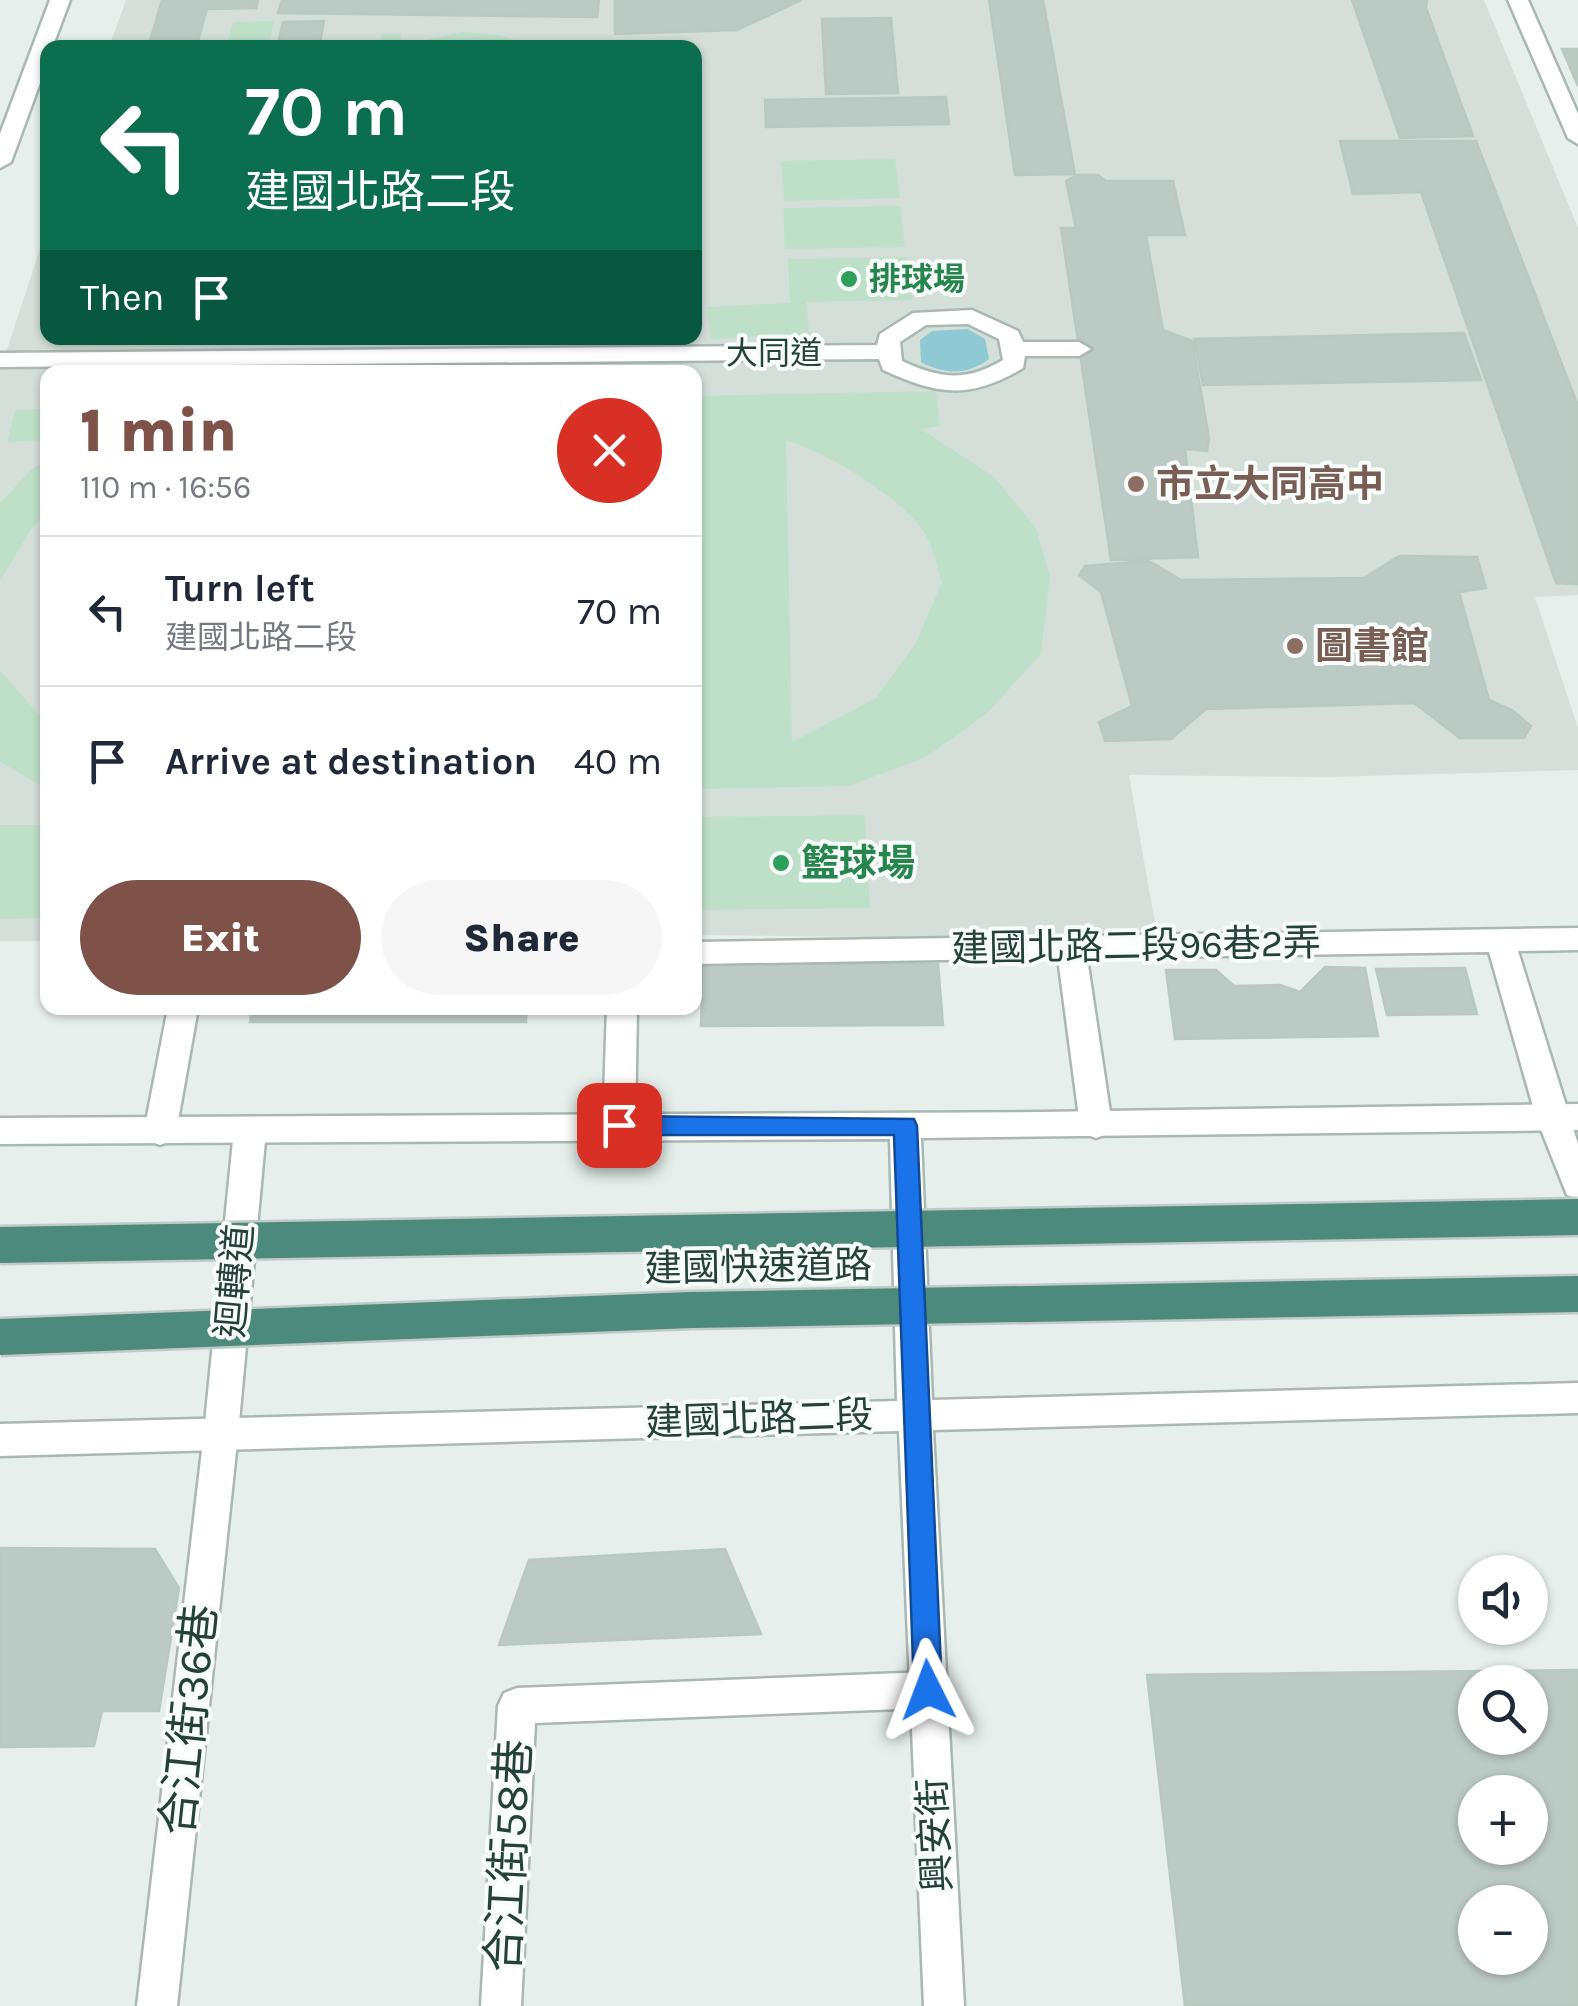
<!DOCTYPE html>
<html lang="en">
<head>
<meta charset="utf-8">
<style>
  body { margin:0; font-family:Karla,"Noto Sans TC",sans-serif; background:#f6f6f7; color:#1f2937; height:100vh; display:flex; flex-direction:column; font-size:38px; white-space:nowrap }
  * { box-sizing:border-box; margin:0 }
  p { font-size:32px; color:#747a83 }
  .icon { flex:none; width:55px; height:55px; fill:none; stroke:currentColor; stroke-width:2; stroke-linecap:round; stroke-linejoin:round }
  .map { position:relative; flex:1; overflow:hidden }
  .sheet { position:absolute; left:40px; top:365px; width:662px; height:650px; display:flex; flex-direction:column; background:#fff; border-radius:20px; box-shadow:0 2px 8px #0004 }
  .sheet>* { flex:none }
  .banner { position:absolute; left:40px; top:40px; width:662px; height:305px; border-radius:20px; box-shadow:0 2px 8px #0004; background:#0b6e4f; color:#fff; overflow:hidden }
  .fabs { position:absolute; left:1458px; top:1555px; display:grid; gap:20px }
  .fabs a { display:grid; place-items:center; width:90px; height:90px; border-radius:50%; background:#fff; box-shadow:0 2px 8px #0004; font-size:50px }
  .pin { position:absolute; display:grid; place-items:center; width:85px; height:85px; color:#fff; margin:-42px; border-radius:20px; box-shadow:0 5px 15px #0006 }
  .me { position:absolute; width:110px; margin:-55px; rotate:357deg; stroke-linejoin:round; filter:drop-shadow(0 0 8px #0008) }
  .turn { display:flex; align-items:center; gap:35px; height:210px; padding:0 40px; font-size:45px }
  .turn .icon { width:130px; height:130px; stroke-width:2.5 }
  .turn b { display:block; font-size:70px; line-height:85px }
  .then { display:flex; align-items:center; height:95px; padding:0 40px; background:#0003; gap:20px; font-size:38px }
  .round { display:grid; place-items:center; flex:none; width:105px; height:105px; border-radius:52px; background:#f6f6f7 }
  .overview { display:flex; align-items:center; justify-content:space-between; height:170px; padding:0 40px }
  h1 { font-size:60px; font-weight:800; line-height:75px; color:#7f5249 }
  .cta { display:flex; gap:20px; margin-top:auto; padding:20px 40px }
  .cta a { flex:1; height:115px; border-radius:60px; background:#7f5249; color:#fff; font-size:40px; font-weight:800; line-height:115px; text-align:center }
  .cta a+a { background:#f6f6f7; color:#1f2937 }
  ul { padding:0; list-style:none }
  li { display:flex; align-items:center; gap:30px; height:150px; padding:0 40px; border-top:2px solid #e0e1e3 }
  li div { flex:1 }
  li b { display:block; font-size:38px }
  li em { font-style:normal }
  .map>svg:first-child { display:block }
  .built { fill:#d4dfda }
  .green { fill:#bfe0c8; fill-rule:evenodd }
  .water { fill:#8ec9d4 }
  .building { fill:#bbcac4; stroke:#b8c9c2; stroke-width:2.5; fill-rule:evenodd }
  .lines { fill:none; stroke-linecap:round; stroke-linejoin:round }
  .service-casing { stroke:#a8b8b2; stroke-width:5 }
  .minor-casing { stroke:#a8b8b2; stroke-width:5 }
  .tertiary-casing { stroke:#a8b8b2; stroke-width:5 }
  .service { fill:#fff; fill-rule:evenodd }
  .minor { fill:#fff; fill-rule:evenodd }
  .tertiary { fill:#fff; fill-rule:evenodd }
  .trunk-bridge-casing { stroke:#c2cac8; stroke-width:41; stroke-linecap:butt }
  .trunk-bridge { stroke:#4c8a7c; stroke-width:36 }
  .route { fill:#1a73e8; stroke:#114b97; stroke-width:2.5 }
  .leisure-dot { fill:#2e9e5b; stroke:#f7fbf9; stroke-width:4 }
  .education-dot { fill:#8d6e63; stroke:#f7fbf9; stroke-width:4 }
  .labels { text-anchor:middle; dominant-baseline:central; stroke-width:8; stroke-linejoin:round; paint-order:stroke }
  .far-leisure-label { font-size:32px; font-weight:bold; fill:#27864d; stroke:#f7fbf9; text-anchor:start }
  .far-street-label { font-size:32px; fill:#24423a; stroke:#f7fbf9 }
  .education-label { font-size:38px; font-weight:bold; fill:#785e54; stroke:#f7fbf9; text-anchor:start }
  .leisure-label { font-size:38px; font-weight:bold; fill:#27864d; stroke:#f7fbf9; text-anchor:start }
  .street-label { font-size:38px; fill:#24423a; stroke:#f7fbf9 }
  .near-street-label { font-size:45px; fill:#24423a; stroke:#f7fbf9 }
</style>
</head>
<body>
<div class="map">
<svg width="1578" height="2006" viewBox="0 0 1578 2006">
  <rect width="100%" height="100%" fill="#e6efeb"/>
  <!-- built -->
  <path class="built" d="M 126,0 L 1484,0 L 1578,228 L 1578,595 L 1535,597 L 1578,728 L 1578,770 L 1328,777 L 1129,775 L 1157,935 L 950,938 L 695,935 L 695,372 L 48,372 L 47,941 L 0,941 L 0,371 L 47,227 L 48,338 L 695,338 L 695,48 L 109,47 Z"/>
  <!-- green -->
  <path class="green" d="M 274,21 L 268,47 L 226,47 L 233,22 Z
    M 462,32 L 499,35 L 538,47 L 379,47 L 382,34 L 401,34 L 400,46 Z
    M 895,159 L 900,198 L 784,201 L 781,161 Z
    M 900,206 L 905,247 L 785,249 L 783,208 Z
    M 907,257 L 912,300 L 806,302 L 810,335 L 711,339 L 707,307 L 790,303 L 788,259 Z
    M 936,391 L 940,426 L 921,429 L 994,477 L 1036,528 L 1050,576 L 1041,654 L 987,713 L 928,756 L 849,786 L 695,789 L 695,396 ZM 786,440 C 826,452 906,499 927,537 C 934,550 937,568 942,582 L 916,643 L 876,698 L 792,742 Z
    M 47,409 L 47,440 L 7,442 L 15,410 Z
    M 47,460 L 47,512 L 31,529 L 0,581 L 0,503 L 30,471 Z
    M 0,670 L 47,724 L 47,789 L 0,762 Z
    M 865,815 L 870,908 L 695,910 L 695,817 Z
    M 0,825 L 47,825 L 47,918 L 0,919 Z"/>
  <!-- water -->
  <path class="water" d="M 968,329 L 985,339 L 989,359 C 968,375 945,375 921,362 L 920,340 L 932,331 Z"/>
  <!-- building -->
  <path class="building" d="M 162,0 L 258,0 L 256,8 L 207,9 L 196,48 L 148,48 Z
    M 282,0 L 599,0 L 597,17 L 278,13 Z
    M 615,0 L 801,0 L 737,30 L 615,34 Z
    M 989,0 L 1043,0 L 1075,174 L 1015,175 Z
    M 1352,0 L 1427,0 L 1426,8 L 1473,136 L 1400,138 Z
    M 891,18 L 898,93 L 826,94 L 822,19 Z
    M 324,21 L 319,48 L 277,48 L 283,22 Z
    M 1562,49 L 1578,49 L 1578,86 Z
    M 946,97 L 949,124 L 766,127 L 765,100 Z
    M 1340,141 L 1476,141 L 1578,406 L 1578,584 L 1556,583 L 1421,192 L 1353,194 Z
    M 1078,175 L 1098,175 L 1106,181 L 1173,181 L 1185,235 L 1146,235 L 1163,330 L 1192,341 L 1209,438 L 1207,451 L 1185,449 L 1198,557 L 1111,560 L 1061,228 L 1076,228 L 1066,181 Z
    M 1464,333 L 1481,380 L 1203,385 L 1194,339 Z
    M 1399,556 L 1477,557 L 1486,588 L 1459,592 L 1489,700 L 1512,710 L 1531,726 L 1524,738 L 1460,738 L 1414,703 L 1206,709 L 1171,739 L 1105,741 L 1099,722 L 1132,706 L 1101,592 L 1079,575 L 1085,566 L 1149,561 L 1181,580 L 1364,578 Z
    M 703,964 L 938,964 L 943,1025 L 701,1026 Z
    M 1325,967 L 1365,968 L 1378,1036 L 1175,1039 L 1166,970 L 1216,970 L 1234,986 L 1280,985 L 1300,992 Z
    M 1465,968 L 1477,1014 L 1387,1015 L 1376,969 Z
    M 252,1008 L 526,1008 L 526,1022 L 250,1022 Z
    M 0,1548 L 155,1549 L 179,1588 L 159,1711 L 102,1711 L 94,1746 L 0,1747 Z
    M 725,1549 L 761,1634 L 499,1645 L 529,1560 Z
    M 1578,1670 L 1578,2006 L 1185,2006 L 1147,1675 ZM 1475,1682 L 1530,1682 L 1530,1738 L 1475,1738 ZM 1475,1792 L 1530,1792 L 1530,1848 L 1475,1848 ZM 1475,1902 L 1530,1902 L 1530,1958 L 1475,1958 Z"/>
  <g class="lines">
    <defs>
      <path id="service" d="M 1508,0 L 1528,0 L 1578,114 L 1578,144 L 1568,138 Z
        M 1578,928 L 1578,950 L 1518,951 L 1578,1144 L 1578,1199 L 1567,1195 L 1536,1117 L 1489,952 L 1087,958 L 1112,1125 L 1107,1134 L 1096,1138 L 1085,1134 L 1080,1125 L 1058,958 L 695,964 L 695,942 Z
        M 168,1008 L 198,1008 L 176,1132 L 171,1141 L 160,1145 L 149,1141 L 144,1132 Z
        M 607,1008 L 637,1008 L 635,1125 L 630,1134 L 619,1138 L 608,1134 L 603,1125 Z
        M 250,1117 L 261,1121 L 266,1130 L 238,1433 L 177,2006 L 137,2006 L 204,1433 L 234,1130 L 239,1121 Z
        M 928,1672 L 941,1677 L 947,1690 L 941,1703 L 928,1708 L 535,1723 L 521,2006 L 481,2006 L 498,1706 L 504,1693 L 517,1688 Z"/>
      <path id="minor" d="M 972,310 L 1018,331 L 1023,342 L 1079,342 L 1091,349 L 1079,356 L 1025,356 L 1023,368 C 969,400 938,395 883,370 L 879,359 L 0,367 L 0,353 L 877,345 L 880,334 L 913,313 ZM 968,324 L 999,339 L 1003,360 C 966,382 941,379 902,361 L 900,342 L 926,325 Z"/>
      <path id="tertiary" d="M 50,0 L 70,0 L 52,48 L 48,48 L 48,61 L 11,162 L 0,168 L 0,134 Z
        M 1578,1104 L 1578,1130 L 921,1138 L 932,1400 L 1578,1383 L 1578,1413 L 933,1430 L 964,2006 L 924,2006 L 899,1431 L 0,1456 L 0,1424 L 897,1401 L 890,1139 L 0,1144 L 0,1118 L 1041,1112 Z"/>
    </defs>
    <!-- service casing -->
    <use href="#service" class="service-casing"/>
    <!-- minor casing -->
    <use href="#minor" class="minor-casing"/>
    <!-- tertiary casing -->
    <use href="#tertiary" class="tertiary-casing"/>
    <!-- service -->
    <use href="#service" class="service"/>
    <!-- minor -->
    <use href="#minor" class="minor"/>
    <!-- tertiary -->
    <use href="#tertiary" class="tertiary"/>
    <defs>
      <path id="trunk-bridge" d="M 0,1245 L 1578,1217
        M 0,1337 L 691,1310 L 1578,1294"/>
    </defs>
    <!-- trunk-bridge casing -->
    <use href="#trunk-bridge" class="trunk-bridge-casing"/>
    <!-- trunk-bridge -->
    <use href="#trunk-bridge" class="trunk-bridge"/>
  </g>
  <!-- route -->
  <path class="route" d="M 619,1116 L 914,1119 L 917,1126 L 942,1690 L 938,1699 L 928,1703 L 918,1699 L 914,1690 L 894,1135 L 619,1135 L 611,1132 L 607,1125 L 611,1118 Z"/>
  <!-- markers -->
  <g class="leisure-dot">
    <circle cx="849" cy="279" r="10"/>
    <circle cx="781" cy="863" r="10"/>
  </g>
  <g class="education-dot">
    <circle cx="1136" cy="484" r="10"/>
    <circle cx="1295" cy="646" r="10"/>
  </g>
  <g class="labels">
    <!-- far-leisure labels -->
    <g class="far-leisure-label">
      <text x="869" y="279">排球場</text>
    </g>
    <!-- far-street labels -->
    <g class="far-street-label">
      <text x="774" y="353">大同道</text>
    </g>
    <!-- education labels -->
    <g class="education-label">
      <text x="1156" y="484">市立大同高中</text>
      <text x="1315" y="646">圖書館</text>
    </g>
    <!-- leisure labels -->
    <g class="leisure-label">
      <text x="801" y="863">籃球場</text>
    </g>
    <!-- street labels -->
    <g class="street-label">
      <text transform="translate(1136 946) rotate(-1)">建國北路二段96巷2弄</text>
      <text transform="translate(758 1267) rotate(-1)">建國快速道路</text>
      <text transform="translate(235 1281) rotate(-85)">迴轉道</text>
      <text transform="translate(759 1419) rotate(-2)">建國北路二段</text>
      <text transform="translate(935 1835) rotate(-93)">興安街</text>
    </g>
    <!-- near-street labels -->
    <g class="near-street-label">
      <text transform="translate(189 1720) rotate(-84)">合江街36巷</text>
      <text transform="translate(509 1856) rotate(-87)">合江街58巷</text>
    </g>
  </g>
</svg>
<div class="fabs">
<a><svg class="icon" aria-label="sound" viewBox="0 0 24 24"><path d="M4 9h4l5-4v14l-5-4H4zM17 9q2 3 0 6"/></svg></a>
<a><svg class="icon" aria-label="search" viewBox="0 0 24 24"><circle cx="10" cy="10" r="6"/><path d="M15 15l6 6"/></svg></a>
<a>+</a>
<a>−</a>
</div>
<div class="pin" style="left:619px;top:1125px;background:#d93025"><svg class="icon" aria-label="arrive" viewBox="0 0 24 24"><path d="M6 21V4h12l-3 4 3 4H6"/></svg></div>
<svg class="me" style="left:928px;top:1690px" viewBox="-20 -20 40 40"><path d="M0-17L14 15 0 8-14 15z" fill="#1a73e8" stroke="#fff" stroke-width="4"/></svg>
<div class="banner">
<div class="turn"><svg class="icon" aria-label="left" viewBox="0 0 24 24"><path d="M17 20v-9H6M10 6l-5 5 5 5"/></svg><div><b>70 m</b>建國北路二段</div></div>
<div class="then">Then<svg class="icon" aria-label="arrive" viewBox="0 0 24 24"><path d="M6 21V4h12l-3 4 3 4H6"/></svg></div>
</div>
<section class="sheet">
<div class="overview"><div><h1>1 min</h1><p>110 m · 16:56</p></div><a class="round" style="background:#d93025;color:#fff"><svg class="icon" aria-label="close" viewBox="0 0 24 24"><path d="M6 6l12 12M18 6L6 18"/></svg></a></div>
<ul>
<li><svg class="icon" aria-label="left" viewBox="0 0 24 24"><path d="M17 20v-9H6M10 6l-5 5 5 5"/></svg><div><b>Turn left</b><p>建國北路二段</p></div><em>70 m</em></li>
<li><svg class="icon" aria-label="arrive" viewBox="0 0 24 24"><path d="M6 21V4h12l-3 4 3 4H6"/></svg><div><b>Arrive at destination</b></div><em>40 m</em></li>
</ul>
<div class="cta"><a>Exit</a><a>Share</a></div>
</section>
</div>
</body>
</html>
